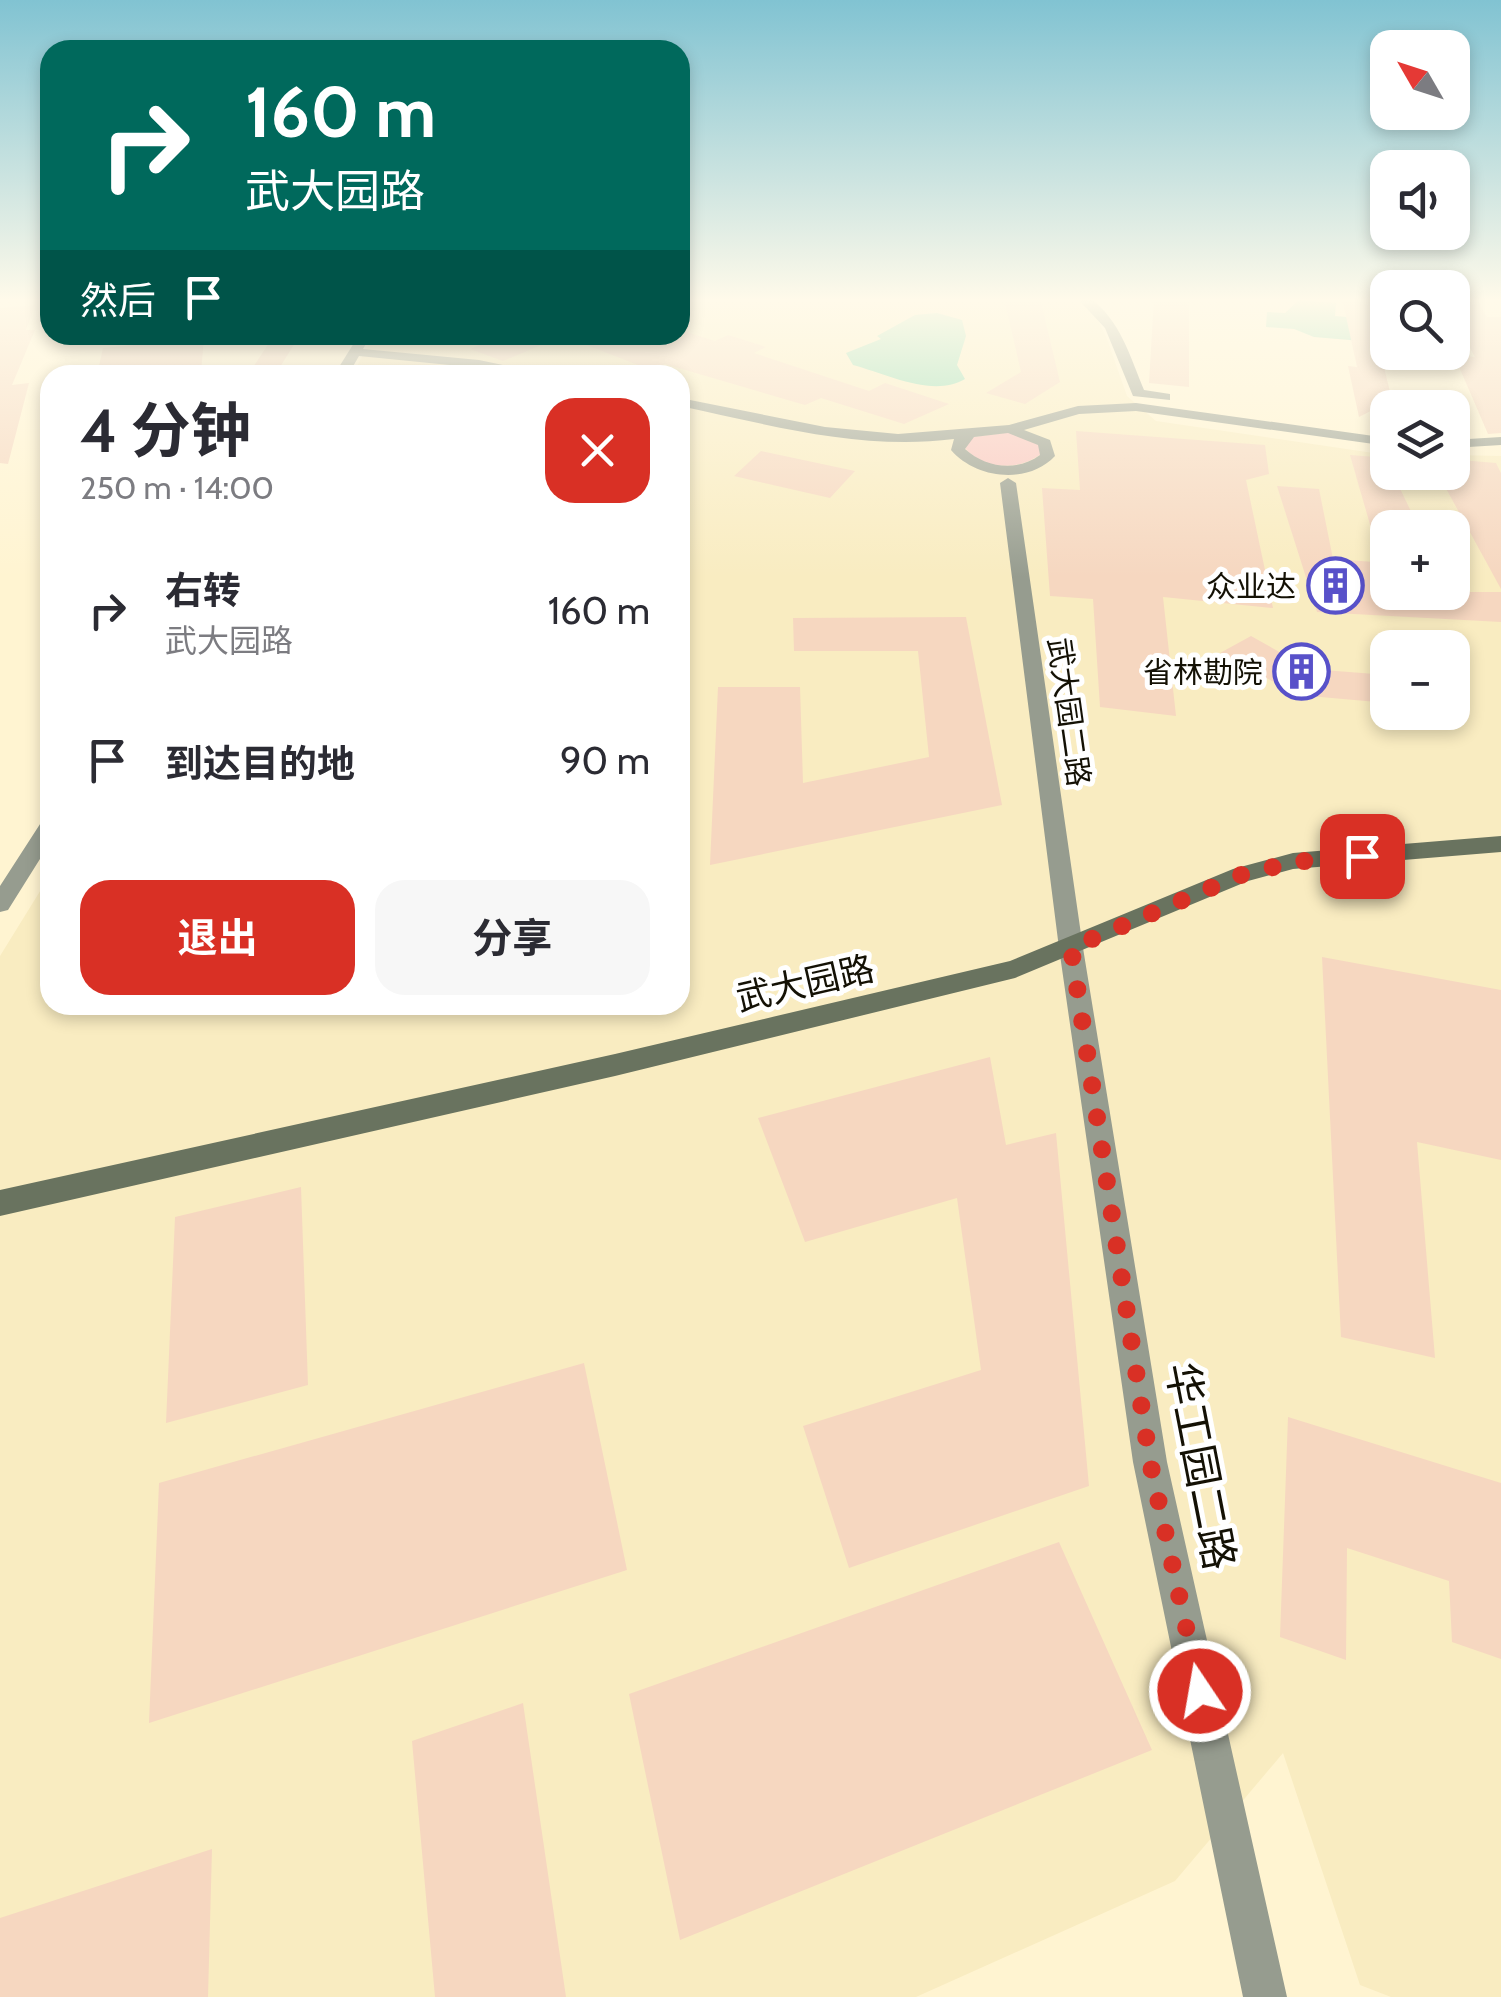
<!DOCTYPE html>
<html lang="zh">
<head>
<meta charset="utf-8">
<style>
  body { margin:0; font-family:Cabin,"Noto Sans SC",sans-serif; background:#f7f7f7; color:#2b2b33; height:100vh; display:flex; flex-direction:column; font-size:38px; white-space:nowrap }
  * { box-sizing:border-box; margin:0 }
  p { font-size:32px; color:#7c7c81 }
  .icon { flex:none; width:55px; height:55px; fill:none; stroke:currentColor; stroke-width:2; stroke-linecap:round; stroke-linejoin:round }
  .map { position:relative; flex:1; overflow:hidden }
  .details { position:absolute; left:40px; top:365px; width:650px; height:650px; display:flex; flex-direction:column; background:#fff; border-radius:30px; box-shadow:0 5px 15px #0003 }
  .details>* { flex:none }
  .top-card { position:absolute; left:40px; top:40px; width:650px; height:305px; border-radius:30px; box-shadow:0 5px 15px #0003; background:#00695c; color:#fff; overflow:hidden }
  .needle { width:65px; rotate:309deg }
  .controls { position:absolute; left:1370px; top:30px; display:grid; gap:20px }
  .controls a { display:grid; place-items:center; width:100px; height:100px; border-radius:20px; background:#fff; box-shadow:0 5px 15px #0003; font-size:50px }
  .pin { position:absolute; display:grid; place-items:center; width:85px; height:85px; color:#fff; margin:-42px; border-radius:20px; box-shadow:0 5px 15px #0006 }
  .me { position:absolute; width:110px; margin:-55px; rotate:348deg; stroke-linejoin:round; filter:drop-shadow(0 0 8px #0008) }
  .turn { display:flex; align-items:center; gap:35px; height:210px; padding:0 40px; font-size:45px }
  .turn .icon { width:130px; height:130px; stroke-width:2.5 }
  .turn b { display:block; font-size:70px; line-height:85px }
  .then { display:flex; align-items:center; height:95px; padding:0 40px; background:#0003; gap:20px; font-size:38px }
  .round { display:grid; place-items:center; flex:none; width:105px; height:105px; border-radius:30px; background:#f7f7f7 }
  .head { display:flex; align-items:center; justify-content:space-between; height:170px; padding:0 40px }
  h1 { font-size:60px; font-weight:700; line-height:75px }
  .action { display:flex; gap:20px; margin-top:auto; padding:20px 40px }
  .action a { flex:1; height:115px; border-radius:30px; background:#d93025; color:#fff; font-size:40px; font-weight:700; line-height:115px; text-align:center }
  .action a+a { background:#f7f7f7; color:#2b2b33 }
  ul { padding:0; list-style:none }
  li { display:flex; align-items:center; gap:30px; height:150px; padding:0 40px }
  li div { flex:1 }
  li b { display:block; font-size:38px }
  li em { font-style:normal }
  .map>svg:first-child { display:block }
  .built { fill:#f9ecc1; fill-rule:evenodd }
  .green { fill:#f9c4c0 }
  .water { fill:#88dab2 }
  .building { fill:#f6d7c0 }
  .lines { fill:none; stroke-linecap:round; stroke-linejoin:round }
  .street { fill:#969c8f; fill-rule:evenodd }
  .secondary { fill:#69735f; fill-rule:evenodd }
  .route { stroke:#d93025; stroke-width:18; stroke-dasharray:0 32.4 }
  .labels { text-anchor:middle; dominant-baseline:central; stroke-width:10; stroke-linejoin:round; paint-order:stroke }
  .far-poi-label { font-size:30px; fill:#141105; stroke:#fff; text-anchor:end }
  .far-street-label { font-size:30px; fill:#141105; stroke:#fff }
  .street-label { font-size:35px; fill:#141105; stroke:#fff }
  .near-street-label { font-size:42px; fill:#141105; stroke:#fff }
</style>
</head>
<body>
<div class="map">
<svg width="1501" height="1997" viewBox="0 0 1501 1997">
  <rect width="100%" height="100%" fill="#fff4d1"/>
  <!-- built -->
  <path class="built" d="M 680,298 L 1079,298 L 1092,308 L 1107,339 L 1127,396 L 1156,421 L 1387,455 L 1388,472 L 1452,472 L 1453,455 L 1501,456 L 1501,1997 L 1391,1997 L 1360,1985 L 1283,1753 L 1175,1881 L 916,1997 L 0,1997 L 0,956 L 50,875 L 50,1005 L 680,1005 L 680,375 L 352,375 L 374,335 L 680,335 ZM 1388,528 L 1452,528 L 1452,592 L 1388,592 ZM 1388,648 L 1452,648 L 1452,712 L 1388,712 Z"/>
  <!-- green -->
  <path class="green" d="M 1011,432 L 1040,445 L 1041,454 C 1019,471 983,470 965,448 L 973,437 Z"/>
  <!-- water -->
  <path class="water" d="M 1299,300 L 1336,303 L 1335,316 L 1347,317 L 1373,342 L 1314,337 L 1294,329 L 1266,327 L 1267,312 L 1285,313 Z
    M 937,313 L 962,320 L 966,336 L 957,365 L 965,379 C 933,398 887,374 853,365 L 846,353 L 881,339 L 877,336 L 915,315 Z"/>
  <!-- building -->
  <path class="building" d="M 1004,298 L 1040,298 L 1060,382 L 1025,404 L 986,393 L 1021,372 Z
    M 1154,298 L 1189,298 L 1189,387 L 1149,383 Z
    M 1342,298 L 1384,298 L 1388,309 L 1388,363 L 1383,363 L 1392,400 L 1359,417 L 1348,366 L 1357,367 Z
    M 1452,299 L 1477,300 L 1487,317 L 1501,317 L 1501,433 L 1488,434 L 1454,355 L 1475,357 L 1452,316 Z
    M 35,305 L 26,330 L 35,330 L 12,385 L 29,383 L 8,464 L 0,463 L 0,308 Z
    M 680,330 L 715,341 L 728,335 L 766,347 L 754,353 L 869,391 L 885,383 L 949,404 L 904,424 L 821,398 L 805,405 L 665,364 L 651,370 L 563,336 L 503,361 L 470,349 L 505,335 L 680,335 Z
    M 204,338 L 201,372 L 97,375 L 103,348 Z
    M 269,343 L 295,343 L 275,375 L 248,375 Z
    M 1076,431 L 1265,445 L 1269,474 L 1246,480 L 1273,608 L 1163,597 L 1176,716 L 1100,707 L 1093,599 L 1050,596 L 1042,488 L 1080,490 Z
    M 761,451 L 855,471 L 830,498 L 734,476 Z
    M 1350,455 L 1388,458 L 1388,472 L 1392,472 L 1419,528 L 1371,528 Z
    M 1460,460 L 1496,463 L 1501,473 L 1501,589 L 1437,472 L 1466,472 Z
    M 1277,486 L 1319,489 L 1333,559 L 1388,563 L 1388,592 L 1501,592 L 1501,622 L 1317,612 Z
    M 966,617 L 1002,805 L 710,865 L 718,687 L 800,687 L 803,783 L 929,757 L 918,651 L 794,651 L 793,618 Z
    M 1251,636 L 1310,669 L 1388,675 L 1388,703 L 1298,695 L 1220,653 Z
    M 1322,957 L 1501,990 L 1501,1160 L 1417,1142 L 1435,1358 L 1341,1337 Z
    M 990,1057 L 1006,1145 L 1056,1133 L 1089,1486 L 849,1568 L 803,1426 L 981,1370 L 957,1198 L 805,1242 L 758,1118 Z
    M 301,1187 L 308,1385 L 166,1423 L 175,1217 Z
    M 584,1363 L 627,1570 L 149,1723 L 159,1483 Z
    M 1288,1417 L 1501,1483 L 1501,1659 L 1452,1642 L 1449,1581 L 1347,1548 L 1346,1660 L 1280,1637 Z
    M 1059,1542 L 1152,1750 L 680,1940 L 629,1694 Z
    M 523,1703 L 566,1997 L 435,1997 L 412,1741 Z
    M 212,1849 L 208,1997 L 0,1997 L 0,1918 Z"/>
  <g class="lines">
    <!-- street -->
    <path class="street" d="M 1077,298 L 1090,298 C 1120,320 1130,356 1144,390 L 1170,394 L 1170,400 L 1133,396 L 1105,328 Z
      M 359,335 L 371,335 L 363,349 L 479,360 L 550,375 L 359,356 L 348,375 L 334,375 Z
      M 680,398 L 825,427 L 898,434 L 1009,425 L 1078,406 L 1136,403 L 1388,438 L 1388,446 L 1136,411 L 1079,414 L 1024,430 L 1050,440 L 1055,456 C 1028,485 976,479 951,450 L 954,439 C 862,451 770,425 680,406 ZM 1008,433 L 1038,445 L 1040,455 C 1017,472 986,468 965,449 L 974,437 Z
      M 1501,437 L 1501,445 L 1452,448 L 1452,440 Z
      M 1008,478 L 1016,483 L 1083,948 L 1167,1462 L 1287,1997 L 1243,1997 L 1133,1462 L 1059,948 L 1000,483 Z
      M 50,819 L 50,843 L 8,910 L 0,912 L 0,886 L 42,821 Z"/>
    <!-- secondary -->
    <path class="secondary" d="M 1501,836 L 1501,852 L 1293,869 L 1248,881 L 1015,978 L 615,1076 L 0,1216 L 0,1190 L 615,1054 L 1010,961 L 1233,869 L 1293,853 Z"/>
  </g>
  <!-- sky -->
  <linearGradient id="sky" x2="0" y2="1"><stop stop-color="#81c3d2"/><stop offset="0.52" stop-color="#fffaea"/><stop offset="1" stop-color="#fffaea" stop-opacity="0"/></linearGradient>
  <rect width="1501" height="577" fill="url(#sky)"/>
  <g class="lines">
    <!-- route -->
    <path class="route" d="M 1200,1691 L 1150,1462 L 1071,948 L 1241,875 L 1294,862 L 1362,856"/>
  </g>
  <!-- icons -->
  <defs>
    <symbol id="building-ring" viewBox="-11 -11 22 22"><circle r="9.5" fill="#fff" stroke="#5851c9" stroke-width="1.5"/><path d="M-4-6H4V6H1V3H-1V6H-4ZM-2.5-4.3h1.7v1.8h-1.7ZM.8-4.3h1.7v1.8H.8ZM-2.5-1h1.7V.8h-1.7ZM.8-1h1.7V.8H.8Z" fill="#5851c9"/></symbol>
  </defs>
  <g fill-rule="evenodd">
    <use href="#building-ring" x="1304" y="554" width="63" height="63"/>
    <use href="#building-ring" x="1270" y="640" width="63" height="63"/>
  </g>
  <g class="labels">
    <!-- far-poi labels -->
    <g class="far-poi-label">
      <text x="1296" y="586">众业达</text>
      <text x="1263" y="672">省林勘院</text>
    </g>
    <!-- far-street labels -->
    <g class="far-street-label">
      <text transform="translate(1069 712) rotate(82)">武大园二路</text>
    </g>
    <!-- street labels -->
    <g class="street-label">
      <text transform="translate(805 983) rotate(-13)">武大园路</text>
    </g>
    <!-- near-street labels -->
    <g class="near-street-label">
      <text transform="translate(1201 1466) rotate(79)">华工园二路</text>
    </g>
  </g>
</svg>
<div class="controls">
<a><svg class="needle" viewBox="-14 -14 28 28"><path d="M0-13l5 13h-10z" fill="#e53935"/><path d="M0 13l5-13h-10z" fill="#7c7c81"/></svg></a>
<a><svg class="icon" aria-label="sound" viewBox="0 0 24 24"><path d="M4 9h4l5-4v14l-5-4H4zM17 9q2 3 0 6"/></svg></a>
<a><svg class="icon" aria-label="search" viewBox="0 0 24 24"><circle cx="10" cy="10" r="6"/><path d="M15 15l6 6"/></svg></a>
<a><svg class="icon" aria-label="layers" viewBox="0 0 24 24"><path d="M12 4l9 5-9 5-9-5zM3 14l9 5 9-5"/></svg></a>
<a>+</a>
<a>−</a>
</div>
<div class="pin" style="left:1362px;top:856px;background:#d93025"><svg class="icon" aria-label="arrive" viewBox="0 0 24 24"><path d="M6 21V4h12l-3 4 3 4H6"/></svg></div>
<svg class="me" style="left:1200px;top:1691px" viewBox="-20 -20 40 40"><circle r="17" fill="#d93025" stroke="#fff" stroke-width="3"/><path d="M0-11L8 9 0 5-8 9z" fill="#fff"/></svg>
<div class="top-card">
<div class="turn"><svg class="icon" aria-label="right" viewBox="0 0 24 24"><path d="M7 20v-9h11M14 6l5 5-5 5"/></svg><div><b>160 m</b>武大园路</div></div>
<div class="then">然后<svg class="icon" aria-label="arrive" viewBox="0 0 24 24"><path d="M6 21V4h12l-3 4 3 4H6"/></svg></div>
</div>
<section class="details">
<div class="head"><div><h1>4 分钟</h1><p>250 m · 14:00</p></div><a class="round" style="background:#d93025;color:#fff"><svg class="icon" aria-label="close" viewBox="0 0 24 24"><path d="M6 6l12 12M18 6L6 18"/></svg></a></div>
<ul>
<li><svg class="icon" aria-label="right" viewBox="0 0 24 24"><path d="M7 20v-9h11M14 6l5 5-5 5"/></svg><div><b>右转</b><p>武大园路</p></div><em>160 m</em></li>
<li><svg class="icon" aria-label="arrive" viewBox="0 0 24 24"><path d="M6 21V4h12l-3 4 3 4H6"/></svg><div><b>到达目的地</b></div><em>90 m</em></li>
</ul>
<div class="action"><a>退出</a><a>分享</a></div>
</section>
</div>
</body>
</html>
